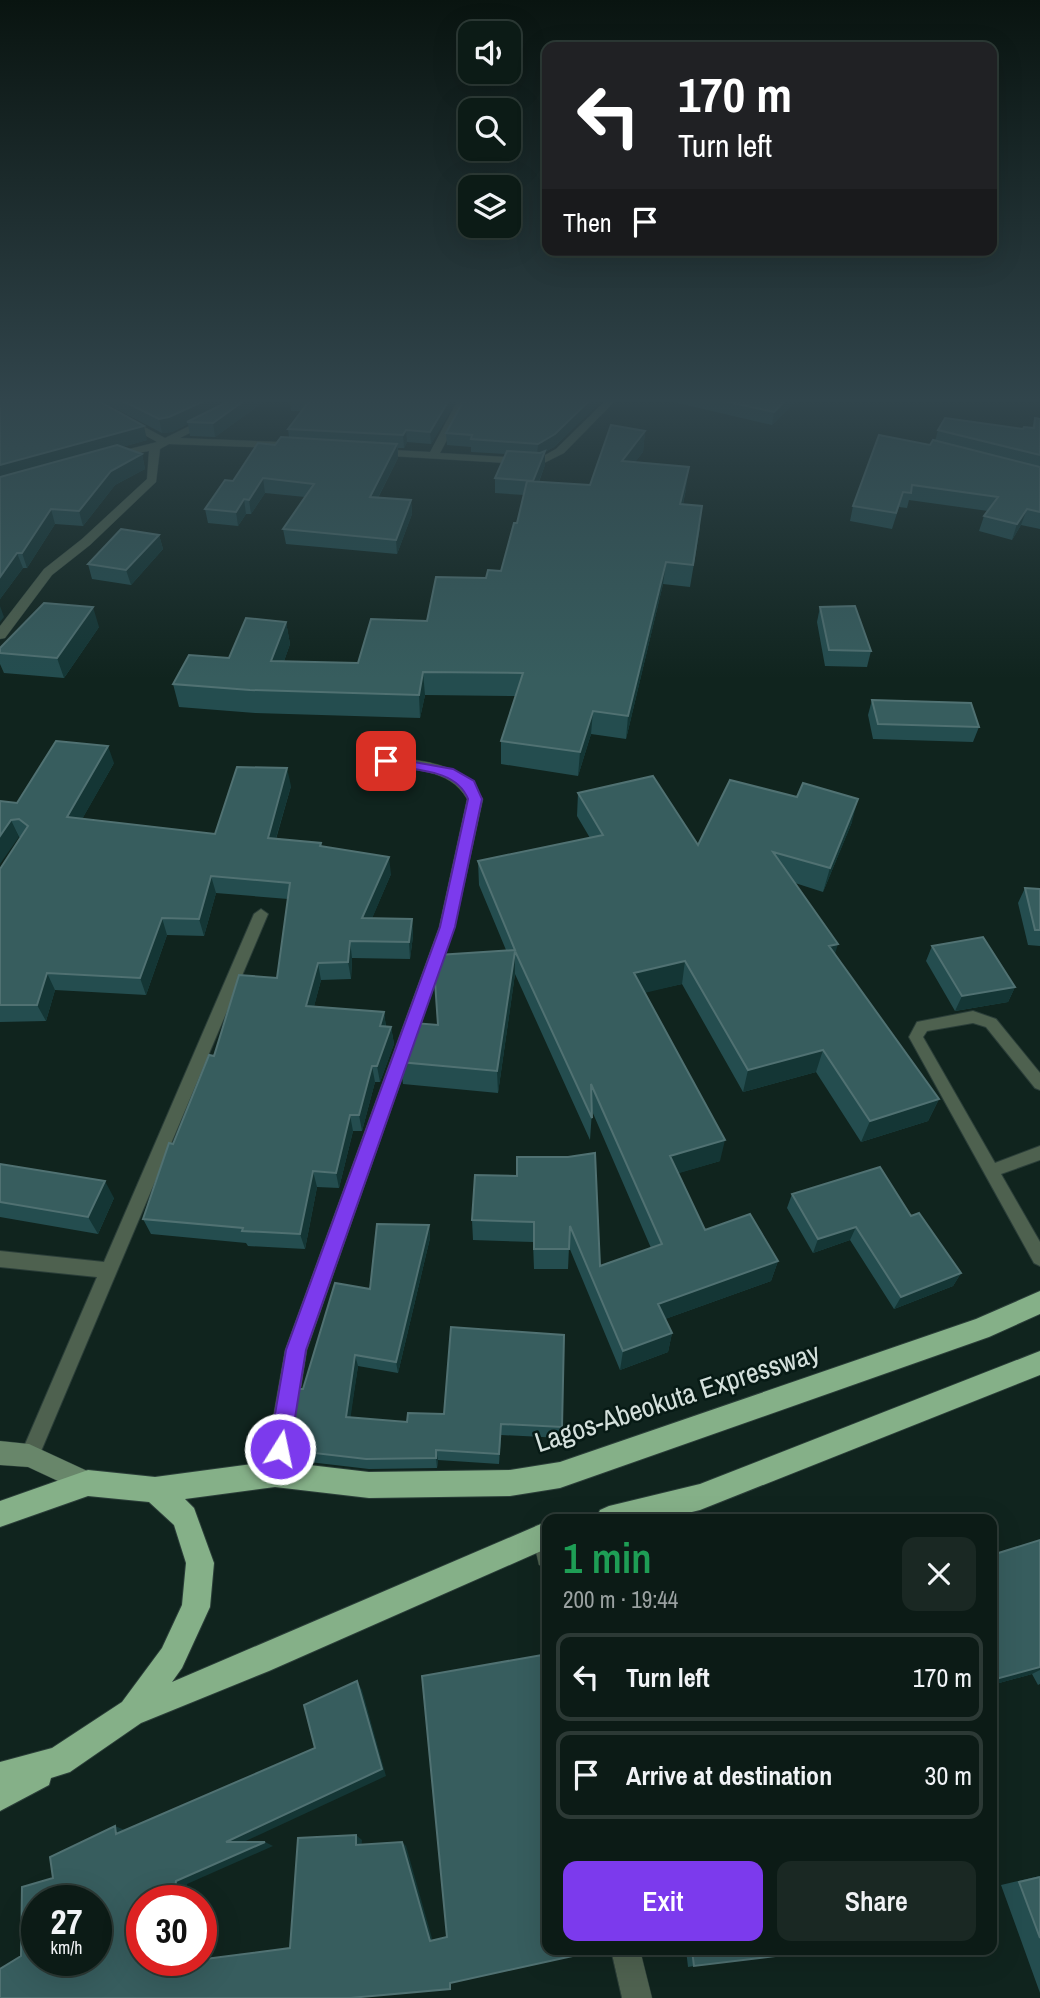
<!DOCTYPE html>
<html lang="en">
<head>
<meta charset="utf-8">
<style>
  body { margin:0; font-family:"Archivo Narrow",sans-serif; background:#1a2823; color:#f1f3f6; height:100vh; display:flex; flex-direction:column; font-size:26px; white-space:nowrap }
  * { box-sizing:border-box; margin:0 }
  p { font-size:23px; color:#9aa1a1 }
  .icon { flex:none; width:38px; height:38px; fill:none; stroke:currentColor; stroke-width:2; stroke-linecap:round; stroke-linejoin:round }
  .map { position:relative; flex:1; overflow:hidden }
  .details { position:absolute; left:542px; top:1514px; width:455px; height:441px; display:flex; flex-direction:column; background:#0c1b16; border-radius:14px; box-shadow:0 7px 28px #0002,0 0 0 2px #2c3935 }
  .details>* { flex:none }
  .top-card { position:absolute; left:542px; top:42px; width:455px; height:214px; border-radius:14px; box-shadow:0 7px 28px #0002,0 0 0 2px #2c3935; background:#202124; color:#fff; overflow:hidden }
  .buttons { position:absolute; left:458px; top:21px; display:grid; gap:14px }
  .buttons a { display:grid; place-items:center; width:63px; height:63px; border-radius:14px; background:#0c1b16; box-shadow:0 7px 28px #0002,0 0 0 2px #2c3935; font-size:35px }
  .speed { position:absolute; left:21px; top:1885px; display:flex; gap:14px; font-size:35px; font-weight:700; text-align:center }
  .speed>* { display:grid; place-content:center; width:91px; height:91px; border-radius:50%; background:#0c1b16; box-shadow:0 7px 28px #0002,0 0 0 2px #2c3935; line-height:1 }
  .speed small { font-size:18px; font-weight:400 }
  .speed .limit { border:10px solid #d22; background:#fff; color:#111 }
  .pin { position:absolute; display:grid; place-items:center; width:60px; height:60px; color:#fff; margin:-30px; border-radius:14px; box-shadow:0 4px 10px #0006 }
  .me { position:absolute; width:77px; margin:-38px; rotate:10deg; stroke-linejoin:round; filter:drop-shadow(0 0 5px #0008) }
  .turn { display:flex; align-items:center; gap:24px; height:147px; padding:0 21px; font-size:32px }
  .turn .icon { width:91px; height:91px; stroke-width:2.5 }
  .turn b { display:block; font-size:49px; line-height:60px }
  .then { display:flex; align-items:center; height:66px; padding:0 21px; background:#0003; gap:14px; font-size:26px }
  .round { display:grid; place-items:center; flex:none; width:74px; height:74px; border-radius:14px; background:#1a2823 }
  .summary { display:flex; align-items:center; justify-content:space-between; height:119px; padding:0 21px }
  h1 { font-size:42px; font-weight:600; line-height:52px; color:#1e9e55 }
  .button { display:flex; gap:14px; margin-top:auto; padding:14px 21px }
  .button a { flex:1; height:80px; border-radius:14px; background:#7c3aed; color:#fff; font-size:28px; font-weight:600; line-height:80px; text-align:center }
  .button a+a { background:#1a2823; color:#f1f3f6 }
  ul { padding:0; list-style:none }
  li { display:flex; align-items:center; gap:21px; height:88px; margin:0 14px 10px; padding:0 7px; border:4px solid #2c3935; border-radius:14px }
  li div { flex:1 }
  li b { display:block; font-size:26px }
  li em { font-style:normal }
  .map>svg:first-child { display:block }
  .lines { fill:none; stroke-linecap:round; stroke-linejoin:round }
  .service-casing { stroke:#2b3e39; stroke-width:2 }
  .minor-casing { stroke:#2b3e39; stroke-width:1 }
  .secondary-casing { stroke:#2b3e39; stroke-width:1 }
  .trunk-casing { stroke:#2b3e39; stroke-width:2 }
  .service { fill:#4e614f; fill-rule:evenodd }
  .minor { fill:#4e614f; fill-rule:evenodd }
  .secondary { fill:#68866a; fill-rule:evenodd }
  .trunk { fill:#85b088; fill-rule:evenodd }
  .wall { fill:#244d4f }
  .shaded-wall { fill:#143635 }
  .building { fill:#375d5e; stroke:#507172; stroke-width:2; fill-rule:evenodd }
  .route { fill:#7c3aed; stroke:#51269a; stroke-width:2 }
  .labels { text-anchor:middle; dominant-baseline:central; stroke-width:5; stroke-linejoin:round; paint-order:stroke }
  .near-street-label { font-size:28px; fill:#d4e0dc; stroke:#071a15 }
</style>
</head>
<body>
<div class="map">
<svg width="1040" height="1998" viewBox="0 0 1040 1998">
  <rect width="100%" height="100%" fill="#10241e"/>
  <g class="lines">
    <defs>
      <path id="service" d="M 261,909 L 268,914 L 36,1463 L 29,1465 L 22,1463 L 20,1456 L 97,1277 L 0,1267 L 0,1251 L 104,1262 L 254,914 Z
        M 973,1011 L 996,1019 L 1040,1073 L 1040,1090 L 1035,1088 L 986,1027 L 973,1023 L 927,1031 L 923,1037 L 995,1163 L 1040,1146 L 1040,1160 L 1001,1174 L 1040,1242 L 1040,1266 L 1034,1263 L 909,1037 L 917,1022 Z"/>
      <path id="minor" d="M 82,400 L 94,400 L 165,438 L 242,400 L 254,400 L 180,438 L 280,442 L 285,445 L 280,448 L 169,444 L 160,449 L 156,482 L 90,545 L 52,575 L 5,638 L 0,639 L 0,626 L 44,569 L 82,539 L 147,479 L 149,451 L 111,458 L 106,455 L 157,442 Z
        M 458,400 L 468,400 L 440,453 L 538,459 L 556,449 L 606,400 L 616,400 L 564,453 L 540,465 L 374,455 L 369,452 L 374,449 L 430,452 Z
        M 386,756 C 426,762 460,761 483,799 L 455,927 L 307,1350 L 287,1474 L 283,1482 L 275,1486 L 267,1482 L 263,1474 L 285,1350 L 439,927 L 467,799 C 449,767 412,772 381,764 L 379,761 Z
        M 544,1523 L 548,1524 L 548,1568 L 539,1565 L 532,1535 L 535,1526 Z
        M 611,1950 L 640,1950 L 652,1998 L 622,1998 Z"/>
      <path id="secondary" d="M 0,1441 L 29,1444 L 96,1475 L 100,1483 L 96,1491 L 88,1495 L 28,1467 L 0,1465 Z"/>
      <path id="trunk" d="M 1040,1291 L 1040,1314 L 989,1337 L 560,1488 L 510,1496 L 369,1498 L 275,1487 L 185,1499 L 194,1508 L 214,1563 L 210,1607 L 182,1668 L 172,1682 L 548,1521 L 548,1548 L 269,1671 L 141,1723 L 70,1772 L 51,1778 L 49,1785 L 0,1811 L 0,1762 L 52,1748 L 122,1702 L 162,1648 L 182,1605 L 186,1563 L 174,1525 L 149,1502 L 88,1496 L 0,1527 L 0,1501 L 88,1470 L 155,1477 L 275,1461 L 369,1472 L 510,1470 L 560,1462 L 976,1319 Z
        M 1040,1351 L 1040,1375 L 700,1510 L 663,1519 L 596,1519 L 600,1510 L 609,1506 L 700,1484 Z"/>
    </defs>
    <!-- service casing -->
    <use href="#service" class="service-casing"/>
    <!-- minor casing -->
    <use href="#minor" class="minor-casing"/>
    <!-- secondary casing -->
    <use href="#secondary" class="secondary-casing"/>
    <!-- trunk casing -->
    <use href="#trunk" class="trunk-casing"/>
    <!-- service -->
    <use href="#service" class="service"/>
    <!-- minor -->
    <use href="#minor" class="minor"/>
    <!-- secondary -->
    <use href="#secondary" class="secondary"/>
    <!-- trunk -->
    <use href="#trunk" class="trunk"/>
  </g>
  <!-- wall -->
  <path class="wall" d="M 0,400 L 147,440 L 122,447 L 142,454 L 145,469 L 115,485 L 83,526 L 55,524 L 27,568 L 23,568 L 0,599 Z
    M 99,400 L 266,400 L 215,437 L 190,436 L 188,424 L 172,432 L 162,433 Z
    M 290,400 L 457,400 L 431,444 L 407,442 L 404,448 L 398,448 L 398,458 L 378,498 L 411,500 L 412,514 L 397,554 L 286,544 L 283,529 L 305,497 L 265,493 L 251,514 L 246,514 L 238,526 L 208,523 L 205,509 L 233,481 L 275,445 L 289,437 L 288,429 L 301,411 L 291,411 Z
    M 665,400 L 797,400 L 772,425 Z
    M 594,408 L 554,447 L 545,452 L 545,465 L 539,482 L 590,485 L 645,431 L 643,452 L 635,462 L 686,489 L 683,504 L 700,528 L 690,587 L 663,584 L 626,739 L 591,734 L 578,776 L 501,764 L 501,741 L 516,696 L 425,695 L 420,718 L 255,713 L 179,707 L 173,684 L 229,658 L 286,622 L 290,644 L 284,661 L 358,663 L 427,621 L 486,578 L 501,571 L 517,523 L 524,495 L 495,493 L 495,478 L 506,454 L 471,452 L 471,447 L 447,445 L 446,433 Z
    M 1035,418 L 1040,419 L 1040,529 L 1021,525 L 1012,540 L 979,531 L 984,516 L 988,511 L 909,500 L 907,508 L 899,507 L 892,529 L 850,521 L 853,506 L 930,445 L 935,441 L 938,430 L 1023,429 L 1032,428 Z
    M 159,535 L 163,549 L 131,585 L 92,579 L 88,564 Z
    M 820,607 L 871,651 L 867,667 L 825,666 L 817,622 Z
    M 99,627 L 64,678 L 4,673 L 0,664 L 0,648 Z
    M 872,700 L 979,727 L 973,742 L 873,739 L 868,715 Z
    M 114,763 L 82,819 L 215,834 L 291,786 L 276,839 L 321,843 L 322,847 L 391,874 L 372,918 L 412,919 L 413,936 L 410,959 L 352,958 L 351,979 L 321,980 L 314,1006 L 384,1012 L 386,1027 L 391,1027 L 394,1044 L 380,1082 L 375,1082 L 362,1131 L 353,1131 L 339,1188 L 317,1187 L 305,1249 L 248,1246 L 246,1243 L 151,1234 L 143,1219 L 173,1144 L 214,1056 L 277,978 L 288,899 L 216,893 L 204,936 L 167,935 L 146,995 L 55,990 L 46,1021 L 0,1022 L 0,869 L 21,837 L 19,837 L 0,801 L 17,803 Z
    M 578,793 L 698,845 L 852,822 L 823,892 L 795,883 L 835,954 L 939,1099 L 928,1121 L 861,1142 L 816,1072 L 743,1092 L 682,984 L 645,992 L 720,1161 L 678,1173 L 705,1230 L 778,1261 L 771,1281 L 665,1319 L 672,1333 L 668,1352 L 620,1370 L 569,1247 L 568,1269 L 534,1269 L 533,1242 L 473,1240 L 472,1220 L 517,1176 L 517,1157 L 600,1266 L 651,1248 L 592,1111 L 590,1140 L 515,974 L 498,1093 L 403,1084 L 400,1062 L 438,1025 L 506,950 L 479,885 L 478,861 L 590,838 L 577,816 Z
    M 1025,888 L 1040,889 L 1040,946 L 1028,945 L 1018,903 Z
    M 932,946 L 1015,987 L 1008,1002 L 955,1011 L 926,961 Z
    M 0,1164 L 114,1198 L 98,1234 L 0,1217 Z
    M 792,1194 L 961,1273 L 953,1286 L 894,1309 L 850,1240 L 813,1253 L 787,1208 Z
    M 429,1225 L 430,1238 L 398,1373 L 358,1366 L 350,1417 L 407,1422 L 408,1413 L 562,1427 L 562,1438 L 501,1435 L 499,1464 L 438,1460 L 437,1468 L 369,1469 L 292,1460 L 288,1450 L 370,1289 Z
    M 1040,1540 L 1040,1684 L 1038,1685 L 1032,1674 L 992,1685 L 992,1555 Z
    M 1040,1876 L 1040,1993 L 1001,1885 Z
    M 686,1950 L 791,1950 L 688,1967 Z"/>
  <!-- shaded-wall -->
  <path class="shaded-wall" d="M 206,400 L 237,400 L 187,422 L 188,424 L 172,432 L 162,433 L 159,419 Z
    M 245,400 L 266,400 L 215,437 L 213,423 Z
    M 449,400 L 457,400 L 431,444 L 430,432 Z
    M 590,400 L 600,400 L 594,408 L 554,447 L 545,452 L 545,465 L 533,496 L 533,482 L 537,456 L 538,444 Z
    M 786,400 L 797,400 L 772,425 L 774,412 Z
    M 144,426 L 147,440 L 0,481 L 0,465 Z
    M 406,430 L 407,442 L 404,448 L 403,435 Z
    M 645,431 L 643,452 L 620,482 L 622,461 Z
    M 397,444 L 398,458 L 371,511 L 370,497 Z
    M 142,454 L 145,469 L 115,485 L 83,526 L 79,511 L 111,471 Z
    M 689,467 L 686,489 L 678,526 L 680,504 Z
    M 263,478 L 265,493 L 251,514 L 249,500 Z
    M 244,499 L 246,514 L 238,526 L 236,512 Z
    M 411,500 L 412,514 L 397,554 L 396,540 Z
    M 51,509 L 55,524 L 27,568 L 22,553 Z
    M 1027,509 L 1021,525 L 1012,540 L 1017,524 Z
    M 159,535 L 163,549 L 131,585 L 126,570 Z
    M 17,553 L 23,568 L 0,599 L 0,577 Z
    M 666,562 L 663,584 L 626,739 L 628,716 Z
    M 0,606 L 4,617 L 0,622 Z
    M 93,607 L 99,627 L 64,678 L 57,658 Z
    M 286,622 L 290,644 L 276,684 L 271,661 Z
    M 423,672 L 425,695 L 420,718 L 419,695 Z
    M 593,711 L 591,734 L 578,776 L 580,752 Z
    M 108,746 L 114,763 L 73,835 L 67,817 Z
    M 287,768 L 291,786 L 271,855 L 268,838 Z
    M 858,799 L 852,822 L 823,892 L 830,868 Z
    M 11,820 L 19,837 L 0,864 L 0,836 Z
    M 389,857 L 391,874 L 365,935 L 362,918 Z
    M 211,876 L 216,893 L 204,936 L 199,919 Z
    M 162,918 L 167,935 L 146,995 L 140,978 Z
    M 412,919 L 413,936 L 410,959 L 409,942 Z
    M 350,941 L 352,958 L 351,979 L 348,962 Z
    M 838,944 L 831,967 L 829,946 Z
    M 515,951 L 515,974 L 498,1093 L 497,1071 Z
    M 685,961 L 682,984 L 632,996 L 634,973 Z
    M 318,963 L 321,980 L 310,1022 L 306,1006 Z
    M 47,973 L 55,990 L 46,1021 L 37,1005 Z
    M 1015,987 L 1008,1002 L 955,1011 L 962,996 Z
    M 384,1012 L 386,1028 L 380,1026 Z
    M 391,1027 L 394,1044 L 380,1082 L 377,1066 Z
    M 823,1050 L 816,1072 L 743,1092 L 748,1070 Z
    M 372,1066 L 375,1082 L 362,1131 L 359,1115 Z
    M 939,1099 L 928,1121 L 861,1142 L 870,1121 Z
    M 350,1115 L 353,1131 L 339,1188 L 336,1173 Z
    M 725,1140 L 720,1161 L 666,1177 L 670,1156 Z
    M 313,1171 L 317,1187 L 305,1249 L 300,1234 Z
    M 105,1181 L 114,1198 L 98,1234 L 88,1217 Z
    M 429,1225 L 430,1238 L 398,1373 L 396,1362 Z
    M 856,1227 L 850,1240 L 813,1253 L 818,1239 Z
    M 778,1261 L 771,1281 L 654,1323 L 658,1304 Z
    M 961,1273 L 953,1286 L 894,1309 L 901,1297 Z
    M 672,1333 L 668,1352 L 620,1370 L 623,1351 Z
    M 355,1355 L 358,1366 L 349,1428 L 346,1417 Z
    M 501,1424 L 501,1435 L 499,1464 L 499,1454 Z
    M 436,1450 L 438,1460 L 437,1468 L 436,1458 Z
    M 1040,1667 L 1040,1670 L 1032,1674 L 992,1685 L 992,1680 Z
    M 357,1681 L 362,1690 L 386,1776 L 235,1846 L 226,1842 L 382,1769 Z
    M 115,1826 L 127,1831 L 116,1834 Z
    M 356,1835 L 362,1840 L 361,1850 L 356,1845 Z
    M 265,1842 L 273,1846 L 187,1884 L 186,1900 L 174,1900 L 176,1881 Z
    M 402,1842 L 406,1846 L 433,1942 L 430,1941 Z
    M 167,1960 L 179,1960 L 178,1965 L 166,1964 Z"/>
  <!-- building -->
  <path class="building" d="M 0,400 L 97,400 L 144,426 L 0,465 Z
    M 121,400 L 206,400 L 169,417 L 159,419 Z
    M 231,400 L 245,400 L 213,423 L 187,422 Z
    M 310,400 L 449,400 L 430,432 L 406,430 L 403,435 L 288,429 Z
    M 464,400 L 590,400 L 555,434 L 538,444 L 471,439 L 472,435 L 446,433 Z
    M 719,400 L 786,400 L 774,412 Z
    M 945,418 L 1023,429 L 1024,427 L 1034,428 L 1035,418 L 1040,419 L 1040,455 L 938,430 Z
    M 611,425 L 645,431 L 622,461 L 689,467 L 680,504 L 702,506 L 693,565 L 666,562 L 628,716 L 593,711 L 580,752 L 501,741 L 523,673 L 423,672 L 419,695 L 250,690 L 173,684 L 189,655 L 229,658 L 246,618 L 286,622 L 271,661 L 358,663 L 371,619 L 427,621 L 436,577 L 486,578 L 488,570 L 501,571 L 514,523 L 517,523 L 527,481 L 590,485 Z
    M 879,435 L 930,445 L 933,440 L 1040,467 L 1040,512 L 1027,509 L 1017,524 L 984,516 L 998,497 L 912,485 L 911,493 L 903,492 L 896,513 L 853,506 Z
    M 281,437 L 397,444 L 370,497 L 411,500 L 396,540 L 283,529 L 314,484 L 263,478 L 249,500 L 244,499 L 236,512 L 205,509 L 225,480 L 233,481 L 258,443 L 275,445 Z
    M 117,445 L 142,454 L 111,471 L 79,511 L 51,509 L 22,553 L 17,553 L 0,577 L 0,477 Z
    M 507,451 L 540,453 L 545,451 L 533,481 L 495,478 Z
    M 121,529 L 159,535 L 126,570 L 88,564 Z
    M 44,603 L 93,607 L 57,658 L 0,653 L 0,648 Z
    M 855,606 L 871,651 L 829,650 L 820,607 Z
    M 872,700 L 971,703 L 979,727 L 878,724 Z
    M 56,741 L 108,746 L 67,817 L 215,834 L 237,767 L 287,768 L 268,838 L 321,843 L 320,846 L 389,857 L 362,918 L 412,919 L 409,942 L 350,941 L 348,962 L 318,963 L 306,1006 L 384,1012 L 380,1026 L 391,1027 L 377,1066 L 372,1066 L 359,1115 L 350,1115 L 336,1173 L 313,1171 L 300,1234 L 242,1231 L 243,1228 L 143,1219 L 169,1143 L 173,1144 L 209,1055 L 214,1056 L 239,975 L 277,978 L 290,883 L 211,876 L 199,919 L 162,918 L 140,978 L 47,973 L 37,1005 L 0,1005 L 0,869 L 28,826 L 19,819 L 11,820 L 0,836 L 0,801 L 17,803 Z
    M 653,776 L 698,845 L 730,780 L 797,797 L 803,783 L 858,799 L 830,868 L 773,852 L 838,944 L 829,946 L 939,1099 L 870,1121 L 823,1050 L 748,1070 L 685,961 L 634,973 L 725,1140 L 670,1156 L 705,1230 L 750,1214 L 778,1261 L 658,1304 L 672,1333 L 623,1351 L 570,1226 L 569,1249 L 534,1249 L 534,1222 L 472,1220 L 475,1175 L 517,1176 L 517,1157 L 568,1157 L 595,1153 L 600,1266 L 662,1244 L 591,1084 L 592,1118 L 515,951 L 497,1071 L 400,1062 L 414,1023 L 438,1025 L 434,967 L 438,955 L 515,950 L 478,861 L 603,835 L 578,793 Z
    M 1025,888 L 1040,889 L 1040,930 L 1035,930 Z
    M 983,937 L 1015,987 L 962,996 L 932,946 Z
    M 0,1164 L 105,1181 L 88,1217 L 0,1202 Z
    M 880,1167 L 911,1216 L 919,1213 L 961,1273 L 901,1297 L 856,1227 L 818,1239 L 792,1194 Z
    M 377,1224 L 429,1225 L 396,1362 L 355,1355 L 346,1417 L 407,1422 L 408,1413 L 444,1414 L 451,1327 L 564,1335 L 562,1427 L 501,1424 L 499,1454 L 436,1450 L 436,1458 L 366,1459 L 288,1450 L 299,1389 L 303,1389 L 335,1283 L 370,1289 Z
    M 1040,1540 L 1040,1667 L 992,1680 L 992,1555 Z
    M 548,1654 L 548,1950 L 600,1950 L 450,1983 L 450,1989 L 350,1998 L 0,1998 L 0,1969 L 21,1956 L 22,1887 L 53,1878 L 50,1857 L 115,1826 L 116,1834 L 315,1748 L 304,1705 L 357,1681 L 382,1769 L 226,1842 L 265,1842 L 176,1881 L 174,1900 L 142,1900 L 142,1960 L 167,1960 L 166,1964 L 290,1948 L 298,1838 L 356,1835 L 356,1845 L 402,1842 L 430,1941 L 447,1937 L 422,1676 ZM 37,1900 L 96,1900 L 96,1960 L 37,1960 Z
    M 1040,1877 L 1040,1938 L 1019,1882 Z
    M 692,1950 L 791,1950 L 792,1954 L 694,1966 Z"/>
  <!-- sky -->
  <linearGradient id="sky" x2="0" y2="1"><stop stop-color="#091410"/><stop offset="0.59" stop-color="#31454c"/><stop offset="1" stop-color="#31454c" stop-opacity="0"/></linearGradient>
  <rect width="1040" height="679" fill="url(#sky)"/>
  <!-- route -->
  <path class="route" d="M 386,757 L 453,769 L 474,781 L 482,799 L 455,927 L 306,1350 L 290,1449 L 287,1456 L 280,1460 L 272,1456 L 269,1449 L 286,1350 L 440,927 L 468,799 C 455,767 411,771 382,764 L 382,758 Z"/>
  <g class="labels">
    <!-- near-street labels -->
    <g class="near-street-label">
      <text transform="translate(677 1397) rotate(-18)">Lagos-Abeokuta Expressway</text>
    </g>
  </g>
</svg>
<div class="buttons">
<a><svg class="icon" aria-label="sound" viewBox="0 0 24 24"><path d="M4 9h4l5-4v14l-5-4H4zM17 9q2 3 0 6"/></svg></a>
<a><svg class="icon" aria-label="search" viewBox="0 0 24 24"><circle cx="10" cy="10" r="6"/><path d="M15 15l6 6"/></svg></a>
<a><svg class="icon" aria-label="layers" viewBox="0 0 24 24"><path d="M12 4l9 5-9 5-9-5zM3 14l9 5 9-5"/></svg></a>
</div>
<div class="speed"><div>27<small>km/h</small></div><div class="limit">30</div></div>
<div class="pin" style="left:386px;top:761px;background:#d93025"><svg class="icon" aria-label="arrive" viewBox="0 0 24 24"><path d="M6 21V4h12l-3 4 3 4H6"/></svg></div>
<svg class="me" style="left:280px;top:1449px" viewBox="-20 -20 40 40"><circle r="17" fill="#7c3aed" stroke="#fff" stroke-width="3"/><path d="M0-11L8 9 0 5-8 9z" fill="#fff"/></svg>
<div class="top-card">
<div class="turn"><svg class="icon" aria-label="left" viewBox="0 0 24 24"><path d="M17 20v-9H6M10 6l-5 5 5 5"/></svg><div><b>170 m</b>Turn left</div></div>
<div class="then">Then<svg class="icon" aria-label="arrive" viewBox="0 0 24 24"><path d="M6 21V4h12l-3 4 3 4H6"/></svg></div>
</div>
<section class="details">
<div class="summary"><div><h1>1 min</h1><p>200 m · 19:44</p></div><a class="round"><svg class="icon" aria-label="close" viewBox="0 0 24 24"><path d="M6 6l12 12M18 6L6 18"/></svg></a></div>
<ul>
<li><svg class="icon" aria-label="left" viewBox="0 0 24 24"><path d="M17 20v-9H6M10 6l-5 5 5 5"/></svg><div><b>Turn left</b></div><em>170 m</em></li>
<li><svg class="icon" aria-label="arrive" viewBox="0 0 24 24"><path d="M6 21V4h12l-3 4 3 4H6"/></svg><div><b>Arrive at destination</b></div><em>30 m</em></li>
</ul>
<div class="button"><a>Exit</a><a>Share</a></div>
</section>
</div>
</body>
</html>
